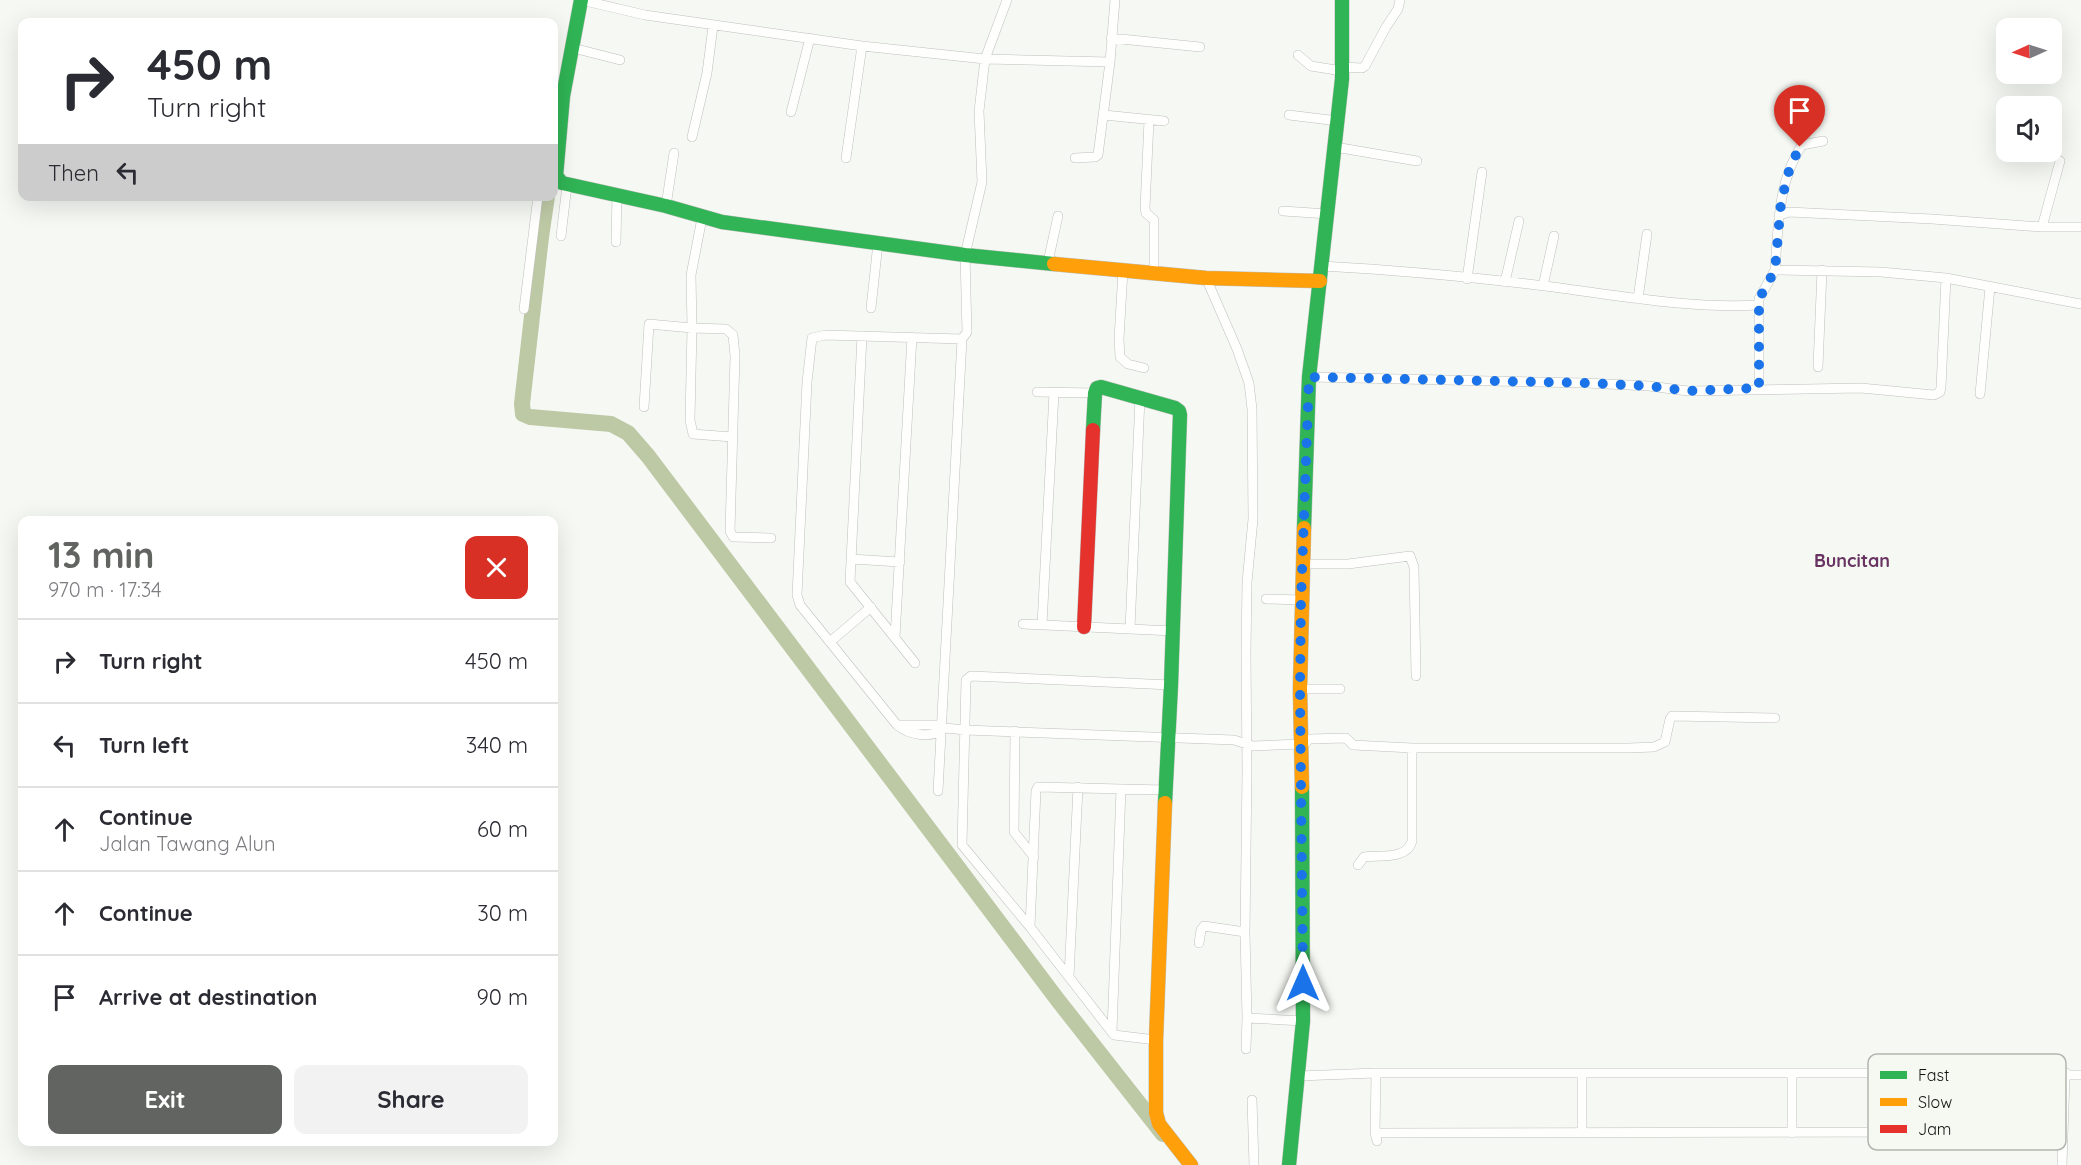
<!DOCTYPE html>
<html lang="en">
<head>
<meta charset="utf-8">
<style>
  body { margin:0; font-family:Quicksand,sans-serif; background:#f2f2f3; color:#2b2b33; height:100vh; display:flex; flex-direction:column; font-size:22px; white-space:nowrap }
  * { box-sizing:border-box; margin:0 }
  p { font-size:20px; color:#7c7c81 }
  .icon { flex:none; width:33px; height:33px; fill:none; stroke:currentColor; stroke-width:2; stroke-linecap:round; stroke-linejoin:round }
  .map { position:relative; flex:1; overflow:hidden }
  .drawer { position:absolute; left:18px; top:516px; width:540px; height:630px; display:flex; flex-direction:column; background:#fff; border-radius:12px; box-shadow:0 6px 24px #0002 }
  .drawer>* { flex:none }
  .guide { position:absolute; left:18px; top:18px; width:540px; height:183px; border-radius:12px; box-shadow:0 6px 24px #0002; background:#fff; color:#2b2b33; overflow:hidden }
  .needle { width:39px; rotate:267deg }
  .fabs { position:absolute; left:1996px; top:18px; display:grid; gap:12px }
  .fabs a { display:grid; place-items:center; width:66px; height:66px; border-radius:12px; background:#fff; box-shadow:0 6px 24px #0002; font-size:30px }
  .pin { position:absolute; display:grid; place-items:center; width:51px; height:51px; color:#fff; margin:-62px -26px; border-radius:50% 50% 50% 0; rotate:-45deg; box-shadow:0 0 6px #0007 }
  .pin .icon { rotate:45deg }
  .me { position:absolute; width:66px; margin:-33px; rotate:0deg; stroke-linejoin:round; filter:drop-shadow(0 0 4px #0008) }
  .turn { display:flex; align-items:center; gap:21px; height:126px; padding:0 30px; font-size:27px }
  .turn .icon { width:78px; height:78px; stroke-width:2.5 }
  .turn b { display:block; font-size:42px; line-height:51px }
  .then { display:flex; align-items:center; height:57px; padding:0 30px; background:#0003; gap:12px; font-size:22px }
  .round { display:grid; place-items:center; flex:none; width:63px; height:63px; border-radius:12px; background:#f2f2f3 }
  .overview { display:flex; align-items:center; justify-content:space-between; height:102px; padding:0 30px }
  h1 { font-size:36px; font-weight:800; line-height:45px; color:#626461 }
  .primary-button { display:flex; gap:12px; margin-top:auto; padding:12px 30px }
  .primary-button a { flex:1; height:69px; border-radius:12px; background:#626461; color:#fff; font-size:24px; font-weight:800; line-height:69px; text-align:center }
  .primary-button a+a { background:#f2f2f3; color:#2b2b33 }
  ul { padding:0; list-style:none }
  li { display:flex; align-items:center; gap:18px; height:84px; padding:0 30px; border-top:2px solid #e1e1e2 }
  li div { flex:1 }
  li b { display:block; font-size:22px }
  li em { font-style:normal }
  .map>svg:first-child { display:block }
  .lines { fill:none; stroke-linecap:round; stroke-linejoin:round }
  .river { stroke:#bdc8a5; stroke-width:16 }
  .street-casing { stroke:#bec0bd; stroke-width:10 }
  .fast-casing { stroke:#bec0bd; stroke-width:15 }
  .slow-casing { stroke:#bec0bd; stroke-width:15 }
  .jam-casing { stroke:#bec0bd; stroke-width:15 }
  .street { stroke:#fefefd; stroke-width:9 }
  .fast { stroke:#30b455; stroke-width:14 }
  .slow { stroke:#ff9f0a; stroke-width:14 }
  .jam { stroke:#e5322d; stroke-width:14 }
  .route { stroke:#1a73e8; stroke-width:10; stroke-dasharray:0 18 }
  .labels { text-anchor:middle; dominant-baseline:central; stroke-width:6; stroke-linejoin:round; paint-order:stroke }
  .quarter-label { font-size:18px; font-weight:bold; fill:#693463; stroke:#f6f9f2 }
  .key { fill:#f6f9f2; stroke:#b2b4af; stroke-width:1.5 }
  .key-label { font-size:16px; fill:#131412 }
</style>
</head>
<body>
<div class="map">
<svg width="2081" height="1165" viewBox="0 0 2081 1165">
  <rect width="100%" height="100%" fill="#f6f8f3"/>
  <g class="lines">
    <!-- river -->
    <path class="river" d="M 547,196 L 541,237 L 522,404 L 523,414 L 530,417 L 611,424 L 628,433 L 648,456 L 1057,999 L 1163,1134"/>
    <defs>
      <path id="street" d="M 581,0 L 645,15 L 862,46 L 985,59 L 1110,62 L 1115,0
        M 1111,38 L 1200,47
        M 573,48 L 620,60
        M 1298,55 L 1311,66 L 1342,71
        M 1342,67 L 1362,68 L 1365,66 L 1386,27 L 1398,9 L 1400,0
        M 791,112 L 810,38
        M 1104,115 L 1164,121
        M 1289,115 L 1338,121
        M 1149,120 L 1145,208 L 1146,213 L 1154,220 L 1154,273
        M 692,137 L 707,73 L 713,26
        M 1335,147 L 1417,161
        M 846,158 L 862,46
        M 1075,158 L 1095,157 L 1098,155 L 1110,62
        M 666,206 L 674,153
        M 1283,211 L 1328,214
        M 1780,215 L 1789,212 L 1932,219 L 2042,227 L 2081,227
        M 702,218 L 691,275 L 692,328 L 690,420 L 693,434 L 732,437
        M 2042,227 L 2060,161
        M 561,236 L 567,185
        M 616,242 L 617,194
        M 1048,262 L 1058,216
        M 1322,266 C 1397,270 1471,277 1545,286 C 1616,295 1687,309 1759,305
        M 1123,270 L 1119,339 L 1120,357 L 1128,364 L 1144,368
        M 1775,270 C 1778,229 1778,180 1802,145 L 1823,141
        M 1206,278 L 1237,349 L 1249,383 L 1252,409 L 1253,519 L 1247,582 L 1246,653 L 1247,771 L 1245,932 L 1247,1018 L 1303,1021
        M 1467,279 L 1482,172
        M 1505,282 L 1519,221
        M 1543,286 L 1554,236
        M 1638,299 L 1647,234
        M 871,308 L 878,243
        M 524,309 L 538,196
        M 862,336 L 850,582 L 915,663
        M 1818,367 L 1822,270
        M 1309,377 L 1586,383 L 1649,386 L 1688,391 L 1861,388 L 1934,395 L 1940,392 L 1941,387 L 1946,278
        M 1759,389 L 1759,299 L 1775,270 L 1881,272 L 1946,278 L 2081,304
        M 1037,392 L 1095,393
        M 1980,394 L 1990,287
        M 644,407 L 649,324 L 692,328 L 726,329 L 733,335 L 735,356 L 730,531 L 733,537 L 771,538
        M 851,559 L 900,562
        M 1302,564 L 1348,564 L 1410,556 L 1414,567 L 1416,676
        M 1266,599 L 1301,600
        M 1023,624 L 1173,631
        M 1042,625 L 1054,393
        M 1130,629 L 1140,398
        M 895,637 L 912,337
        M 831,641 L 871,607
        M 1300,689 L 1340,689
        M 897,725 L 940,725 L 945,728 L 965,730 L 1234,740 L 1253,746 L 1301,744 L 1305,744 L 1309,739 L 1346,738 L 1353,745 L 1412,748 L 1629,748 L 1654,747 L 1665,742 L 1670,719 L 1672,716 L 1775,718
        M 944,729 C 931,739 909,735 897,725 L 800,605 L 797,595 L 807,382 L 812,338 L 825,335 L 962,339
        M 1015,731 L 1014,832 L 1034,857
        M 938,791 L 962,339 L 967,332 L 965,255 L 982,182 L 979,111 L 985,59 L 1007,0
        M 1358,865 L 1364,857 C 1380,855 1407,860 1412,841 L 1412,748
        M 1030,927 L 1036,791 L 1038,787 L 1165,790
        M 1199,943 L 1201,930 L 1204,926 L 1245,932
        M 1069,977 L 1078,787
        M 1112,1032 L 1121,789
        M 1156,1040 L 1114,1035 L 1030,927 L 962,845 L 966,680 L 971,676 L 1171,685
        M 1246,1049 L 1247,1018
        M 1376,1073 L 1375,1133 L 1377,1141
        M 1582,1073 L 1582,1133
        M 1299,1076 L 1376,1073 L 2066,1073 L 2066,1075
        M 1252,1100 L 1254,1165
        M 1375,1133 L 1978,1132 L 1981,1128 L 1984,1074
        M 1792,1133 L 1792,1073
        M 2062,1165 L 2065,1077 L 2066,1075 L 2081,1075"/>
      <path id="fast" d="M 581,0 L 563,96 L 556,176 L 562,183 L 666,206 L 722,222 L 965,255 L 1054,264
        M 1093,430 L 1095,393 L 1097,388 L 1101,387 L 1175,408 L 1179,411 L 1180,415 L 1171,685 L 1165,803
        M 1304,528 L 1309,377 L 1342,79 L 1342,0
        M 1289,1165 L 1303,1021 L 1302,787"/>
      <path id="slow" d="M 1054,264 L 1206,278 L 1320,281
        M 1302,787 L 1300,689 L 1304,528
        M 1165,803 L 1156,1040 L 1156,1113 L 1159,1124 L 1191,1165"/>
      <path id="jam" d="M 1084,627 L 1093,430"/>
    </defs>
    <!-- street casing -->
    <use href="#street" class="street-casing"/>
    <!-- fast casing -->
    <use href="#fast" class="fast-casing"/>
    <!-- slow casing -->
    <use href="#slow" class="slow-casing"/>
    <!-- jam casing -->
    <use href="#jam" class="jam-casing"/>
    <!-- street -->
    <use href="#street" class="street"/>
    <!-- fast -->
    <use href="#fast" class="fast"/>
    <!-- slow -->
    <use href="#slow" class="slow"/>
    <!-- jam -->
    <use href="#jam" class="jam"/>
  </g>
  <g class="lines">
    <!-- route -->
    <path class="route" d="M 1303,983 L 1300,689 L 1301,600 L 1309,377 L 1586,383 L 1649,386 L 1688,391 L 1759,388 L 1759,299 L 1775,270 L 1781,202 L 1790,167 L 1800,147"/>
  </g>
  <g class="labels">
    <!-- quarter labels -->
    <g class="quarter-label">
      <text x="1852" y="560">Buncitan</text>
    </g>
  </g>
  <!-- legend -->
  <rect x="1868" y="1054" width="198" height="96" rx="9" class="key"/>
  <rect x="1880" y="1071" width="27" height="8" fill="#30b455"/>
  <rect x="1880" y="1098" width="27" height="8" fill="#ff9f0a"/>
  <rect x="1880" y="1125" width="27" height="8" fill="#e5322d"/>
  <g class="key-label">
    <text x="1918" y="1081">Fast</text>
    <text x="1918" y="1108">Slow</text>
    <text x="1918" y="1135">Jam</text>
  </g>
</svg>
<div class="fabs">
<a><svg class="needle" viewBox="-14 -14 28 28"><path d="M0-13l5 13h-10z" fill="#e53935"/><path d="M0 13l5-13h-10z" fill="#7c7c81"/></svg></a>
<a><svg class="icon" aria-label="sound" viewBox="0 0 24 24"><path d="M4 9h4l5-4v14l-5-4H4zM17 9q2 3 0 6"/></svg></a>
</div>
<div class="pin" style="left:1800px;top:147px;background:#d93025"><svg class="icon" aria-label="arrive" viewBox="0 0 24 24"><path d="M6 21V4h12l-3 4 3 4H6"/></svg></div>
<svg class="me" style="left:1303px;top:983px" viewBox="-20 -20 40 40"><path d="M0-17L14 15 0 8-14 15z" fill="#1a73e8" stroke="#fff" stroke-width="4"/></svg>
<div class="guide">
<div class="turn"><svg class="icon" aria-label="right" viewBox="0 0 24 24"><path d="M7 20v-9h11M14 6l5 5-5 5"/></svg><div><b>450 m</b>Turn right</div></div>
<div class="then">Then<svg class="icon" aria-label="left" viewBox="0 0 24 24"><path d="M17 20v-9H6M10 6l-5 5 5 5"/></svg></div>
</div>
<section class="drawer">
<div class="overview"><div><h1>13 min</h1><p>970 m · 17:34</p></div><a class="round" style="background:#d93025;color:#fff"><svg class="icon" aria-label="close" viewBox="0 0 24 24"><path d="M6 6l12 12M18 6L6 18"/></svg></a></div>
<ul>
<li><svg class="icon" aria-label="right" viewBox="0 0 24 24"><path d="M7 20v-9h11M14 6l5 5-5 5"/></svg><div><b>Turn right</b></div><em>450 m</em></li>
<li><svg class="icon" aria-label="left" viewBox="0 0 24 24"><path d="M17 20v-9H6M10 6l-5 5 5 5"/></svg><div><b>Turn left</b></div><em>340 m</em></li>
<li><svg class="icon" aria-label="ahead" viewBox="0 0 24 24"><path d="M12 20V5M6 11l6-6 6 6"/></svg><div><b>Continue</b><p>Jalan Tawang Alun</p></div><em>60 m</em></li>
<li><svg class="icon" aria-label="ahead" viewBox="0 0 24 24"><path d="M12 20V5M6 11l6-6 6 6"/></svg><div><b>Continue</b></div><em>30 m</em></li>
<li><svg class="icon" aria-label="arrive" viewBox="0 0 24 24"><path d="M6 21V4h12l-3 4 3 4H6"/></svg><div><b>Arrive at destination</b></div><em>90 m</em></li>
</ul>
<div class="primary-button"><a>Exit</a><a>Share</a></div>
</section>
</div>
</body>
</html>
